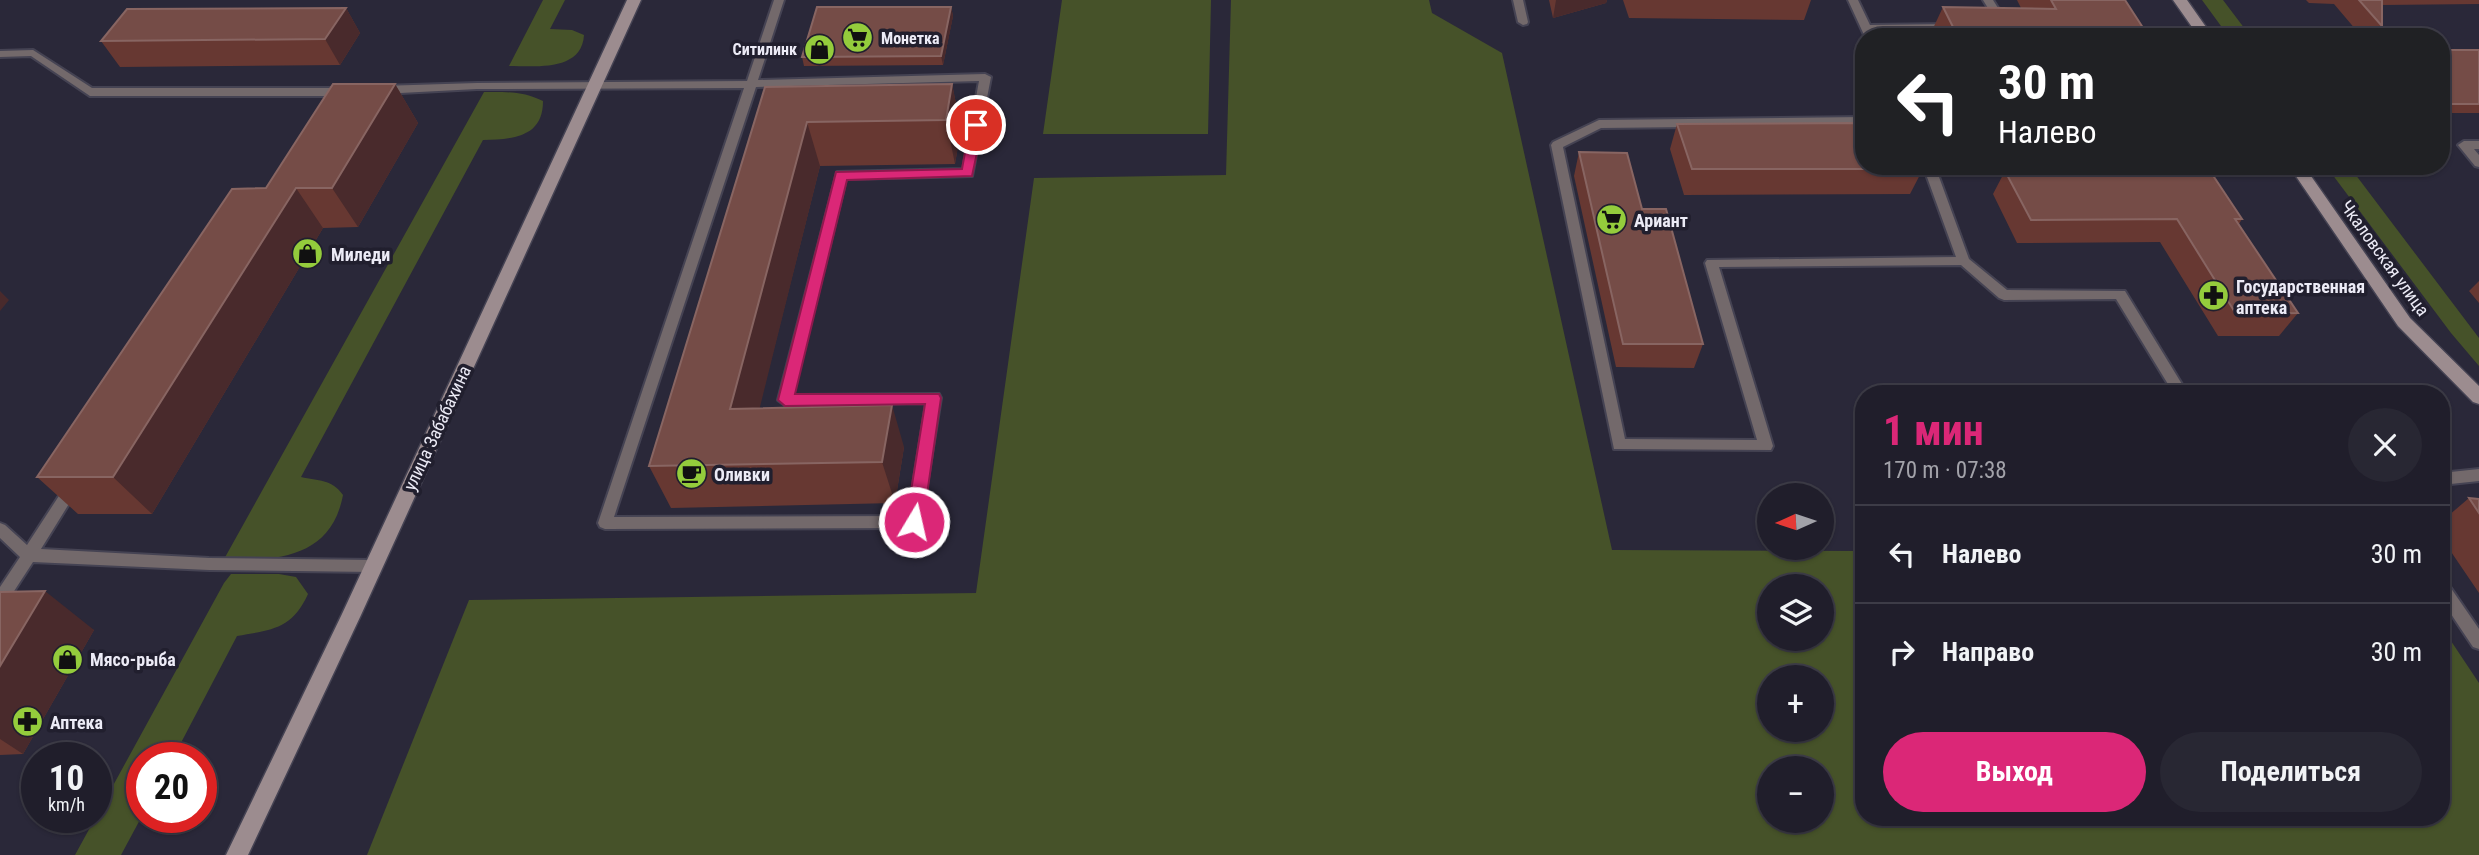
<!DOCTYPE html>
<html lang="ru">
<head>
<meta charset="utf-8">
<style>
  body { margin:0; font-family:"Roboto Condensed",sans-serif; background:#282733; color:#f1f3f6; height:100vh; display:flex; flex-direction:column; font-size:26px; white-space:nowrap }
  * { box-sizing:border-box; margin:0 }
  p { font-size:23px; color:#a2a2a9 }
  .icon { flex:none; width:38px; height:38px; fill:none; stroke:currentColor; stroke-width:2; stroke-linecap:round; stroke-linejoin:round }
  .map { position:relative; flex:1; overflow:hidden }
  .panel { position:absolute; left:1855px; top:385px; width:595px; height:441px; display:flex; flex-direction:column; background:#201e2b; border-radius:28px; box-shadow:0 2px 5px #0004,0 0 0 2px #3d3c47 }
  .panel>* { flex:none }
  .guide { position:absolute; left:1855px; top:28px; width:595px; height:147px; border-radius:28px; box-shadow:0 2px 5px #0004,0 0 0 2px #3d3c47; background:#202124; color:#fff; overflow:hidden }
  .needle { width:46px; rotate:267deg }
  .buttons { position:absolute; left:1757px; top:483px; display:grid; gap:14px }
  .buttons a { display:grid; place-items:center; width:77px; height:77px; border-radius:50%; background:#201e2b; box-shadow:0 2px 5px #0004,0 0 0 2px #3d3c47; font-size:35px }
  .speed { position:absolute; left:21px; top:742px; display:flex; gap:14px; font-size:35px; font-weight:700; text-align:center }
  .speed>* { display:grid; place-content:center; width:91px; height:91px; border-radius:50%; background:#201e2b; box-shadow:0 2px 5px #0004,0 0 0 2px #3d3c47; line-height:1 }
  .speed small { font-size:18px; font-weight:400 }
  .speed .limit { border:10px solid #d22; background:#fff; color:#111 }
  .pin { position:absolute; display:grid; place-items:center; width:60px; height:60px; color:#fff; margin:-30px; border:4px solid #fff; border-radius:50%; box-shadow:0 2px 7px #0007 }
  .me { position:absolute; width:77px; margin:-38px; rotate:9deg; stroke-linejoin:round; filter:drop-shadow(0 0 5px #0008) }
  .turn { display:flex; align-items:center; gap:24px; height:147px; padding:0 28px; font-size:32px }
  .turn .icon { width:91px; height:91px; stroke-width:2.5 }
  .turn b { display:block; font-size:49px; line-height:60px }
  .round { display:grid; place-items:center; flex:none; width:74px; height:74px; border-radius:37px; background:#282733 }
  .summary { display:flex; align-items:center; justify-content:space-between; height:119px; padding:0 28px }
  h1 { font-size:42px; font-weight:700; line-height:52px; color:#db2777 }
  .cta { display:flex; gap:14px; margin-top:auto; padding:14px 28px }
  .cta a { flex:1; height:80px; border-radius:42px; background:#db2777; color:#fff; font-size:28px; font-weight:700; line-height:80px; text-align:center }
  .cta a+a { background:#282733; color:#f1f3f6 }
  ul { padding:0; list-style:none }
  li { display:flex; align-items:center; gap:21px; height:98px; padding:0 28px; border-top:2px solid #3d3c47 }
  li div { flex:1 }
  li b { display:block; font-size:26px }
  li em { font-style:normal }
  .map>svg:first-child { display:block }
  .green { fill:#465229; fill-rule:evenodd }
  .lines { fill:none; stroke-linecap:round; stroke-linejoin:round }
  .lane-casing { stroke:#454353; stroke-width:4 }
  .secondary-casing { stroke:#454353; stroke-width:3 }
  .lane { fill:#73696b; fill-rule:evenodd }
  .secondary { fill:#9c8c8f; fill-rule:evenodd }
  .wall { fill:#673832 }
  .shaded-wall { fill:#492a2c }
  .building { fill:#754c47; stroke:#886562; stroke-width:2 }
  .route { fill:#db2777; stroke:#8e194d; stroke-width:2 }
  .labels { text-anchor:middle; dominant-baseline:central; stroke-width:7; stroke-linejoin:round; paint-order:stroke }
  .far-poi-label { font-size:16px; font-weight:bold; fill:#ecebf6; stroke:#211f2e; text-anchor:start }
  .poi-label { font-size:18px; font-weight:bold; fill:#ecebf6; stroke:#211f2e; text-anchor:start }
  .street-label { font-size:18px; fill:#ecebf6; stroke:#211f2e }
</style>
</head>
<body>
<div class="map">
<svg width="2479" height="855" viewBox="0 0 2479 855">
  <rect width="100%" height="100%" fill="#2a2839"/>
  <!-- green -->
  <path class="green" d="M 543,0 L 565,0 L 550,29 L 572,30 L 584,35 C 582,72 534,66 509,66 Z
    M 1062,0 L 1211,0 L 1208,134 L 1043,134 Z
    M 1231,0 L 1429,0 L 1432,13 L 1502,53 L 1612,550 L 1864,551 L 1864,817 L 2441,817 L 2441,626 L 2479,683 L 2479,855 L 367,855 L 469,600 L 976,593 L 1034,178 L 1226,175 ZM 1822,586 L 1822,639 L 1769,639 L 1769,586 ZM 1822,677 L 1822,730 L 1769,730 L 1769,677 ZM 1769,768 L 1822,768 L 1822,821 L 1769,821 Z
    M 2202,0 L 2223,0 L 2251,37 L 2229,37 Z
    M 484,92 C 506,92 523,91 543,101 C 543,138 512,139 483,140 L 301,477 C 318,481 332,479 343,495 C 331,559 276,560 223,561 Z
    M 2326,166 L 2349,166 L 2479,338 L 2479,366 L 2451,333 Z
    M 231,574 L 279,574 L 296,577 L 308,594 C 292,629 272,630 237,636 L 173,758 L 142,758 L 142,816 L 121,855 L 75,855 L 224,583 Z"/>
  <g class="lines">
    <defs>
      <path id="lane" d="M 774,0 L 784,0 L 758,80 L 985,74 L 991,77 L 972,176 L 846,179 L 793,395 L 939,394 L 941,398 L 921,522 L 919,526 L 914,528 L 605,529 L 600,527 L 598,523 L 744,88 L 477,89 L 381,94 L 375,90 L 381,86 L 477,83 L 747,81 ZM 979,81 L 963,169 L 837,172 L 778,400 L 785,405 L 926,403 L 908,516 L 614,517 L 756,87 Z
        M 1513,0 L 1523,0 L 1528,22 L 1527,24 L 1523,25 L 1518,22 Z
        M 1848,0 L 1858,0 L 1870,25 L 1953,24 L 1958,27 L 1953,30 L 1873,31 L 1876,37 L 1865,37 Z
        M 1983,0 L 1993,0 L 2008,24 L 2007,26 L 1999,26 Z
        M 33,50 L 92,88 L 347,88 L 353,92 L 347,96 L 90,96 L 31,56 L 0,57 L 0,51 Z
        M 1864,117 L 1864,125 L 1601,128 L 1563,147 L 1625,439 L 1757,440 L 1705,263 L 1707,260 L 1956,257 L 1923,166 L 1935,166 L 1969,259 L 2007,290 L 2125,291 L 2188,394 L 2174,394 L 2116,299 L 2004,300 L 1999,298 L 1961,265 L 1719,267 L 1773,446 L 1771,450 L 1614,449 L 1551,145 L 1553,142 L 1599,120 Z
        M 2464,141 L 2479,141 L 2479,149 L 2474,149 L 2479,155 L 2479,167 L 2475,166 L 2458,145 Z
        M 2479,469 L 2479,481 L 2441,485 L 2441,473 Z
        M 73,480 L 78,482 L 80,486 L 41,549 L 209,558 L 374,560 L 379,562 L 382,566 L 379,570 L 374,572 L 209,570 L 33,562 L 5,605 L 0,607 L 0,587 L 20,557 L 0,538 L 0,523 L 5,525 L 27,545 L 68,482 Z
        M 2441,580 L 2446,581 L 2479,629 L 2479,649 L 2473,647 L 2441,599 Z"/>
      <path id="secondary" d="M 627,0 L 641,0 L 361,615 L 248,855 L 226,855 L 342,614 Z
        M 2173,0 L 2187,0 L 2213,37 L 2199,37 Z
        M 2289,166 L 2304,166 L 2410,318 L 2479,386 L 2479,404 L 2473,402 L 2398,326 Z"/>
    </defs>
    <!-- lane casing -->
    <use href="#lane" class="lane-casing"/>
    <!-- secondary casing -->
    <use href="#secondary" class="secondary-casing"/>
    <!-- lane -->
    <use href="#lane" class="lane"/>
    <!-- secondary -->
    <use href="#secondary" class="secondary"/>
  </g>
  <!-- wall -->
  <path class="wall" d="M 1549,0 L 1607,0 L 1606,3 L 1553,18 Z
    M 1623,0 L 1811,0 L 1804,20 L 1629,18 Z
    M 2017,0 L 2125,0 L 2149,37 L 1929,37 L 1943,7 L 2021,8 Z
    M 2306,0 L 2479,0 L 2479,4 L 2382,5 L 2382,26 L 2374,37 L 2362,37 L 2334,4 L 2309,3 Z
    M 951,7 L 953,16 L 943,65 L 804,66 L 802,57 Z
    M 346,8 L 360,33 L 340,65 L 120,67 L 101,41 Z
    M 2441,50 L 2479,50 L 2479,113 L 2441,113 Z
    M 395,84 L 418,123 L 358,227 L 323,228 L 152,514 L 78,514 L 37,477 L 266,188 Z
    M 952,84 L 961,128 L 955,164 L 820,166 L 759,408 L 904,447 L 895,503 L 671,508 L 649,466 L 765,87 Z
    M 1677,124 L 1923,169 L 1910,194 L 1684,195 L 1670,149 Z
    M 1579,152 L 1642,209 L 1703,344 L 1694,368 L 1616,367 L 1574,176 Z
    M 2005,171 L 2242,219 L 2239,224 L 2298,313 L 2279,336 L 2218,336 L 2160,242 L 2017,243 L 1993,194 Z
    M 2479,281 L 2479,303 L 2469,291 Z
    M 2469,498 L 2479,499 L 2479,593 L 2441,537 L 2441,522 Z
    M 0,592 L 94,630 L 23,754 L 0,755 Z"/>
  <!-- shaded-wall -->
  <path class="shaded-wall" d="M 1556,0 L 1607,0 L 1606,3 L 1553,18 Z
    M 951,7 L 953,16 L 943,65 L 941,56 Z
    M 346,8 L 360,33 L 340,65 L 325,39 Z
    M 395,84 L 418,123 L 358,227 L 332,188 Z
    M 952,84 L 961,128 L 955,164 L 946,120 Z
    M 807,122 L 820,166 L 749,451 L 730,409 Z
    M 296,188 L 323,228 L 152,514 L 113,477 Z
    M 0,291 L 9,300 L 0,311 Z
    M 892,405 L 904,447 L 895,503 L 882,462 Z
    M 45,591 L 94,630 L 23,754 L 0,739 L 0,666 Z"/>
  <!-- building -->
  <path class="building" d="M 2051,0 L 2125,0 L 2149,37 L 1958,37 L 1943,7 L 2056,9 Z
    M 2359,0 L 2382,0 L 2382,26 Z
    M 817,7 L 951,7 L 941,56 L 802,57 Z
    M 346,8 L 325,39 L 101,41 L 127,9 Z
    M 2441,50 L 2479,50 L 2479,104 L 2441,104 Z
    M 333,84 L 395,84 L 332,188 L 296,188 L 113,477 L 37,477 L 232,189 L 266,188 Z
    M 952,84 L 946,120 L 807,122 L 730,409 L 892,405 L 882,462 L 649,466 L 765,87 Z
    M 1864,123 L 1864,166 L 1921,166 L 1923,169 L 1692,169 L 1677,124 Z
    M 1579,152 L 1627,153 L 1642,209 L 1666,209 L 1703,344 L 1623,344 Z
    M 2005,171 L 2210,171 L 2242,219 L 2235,219 L 2298,313 L 2236,314 L 2177,219 L 2031,220 Z
    M 2469,498 L 2479,499 L 2479,513 Z
    M 45,591 L 0,666 L 0,592 Z"/>
  <!-- route -->
  <path class="route" d="M 976,121 L 983,125 L 972,176 L 847,180 L 795,394 L 939,394 L 941,398 L 923,522 L 920,527 L 908,527 L 906,522 L 925,404 L 785,406 L 778,400 L 836,172 L 962,169 L 970,125 Z"/>
  <!-- icons -->
  <defs>
    <symbol id="supermarket-disc" viewBox="-11 -11 22 22"><circle r="9.5" fill="#94cc3c" stroke="#211f2e"/><path d="M-6-5.5h2.5l.6 2H6L4.5 2H-2.5L-4.4-4H-6ZM-1.5 3.2a1.3 1.3 0 1 0 .1 0ZM3 3.2a1.3 1.3 0 1 0 .1 0Z" fill="#111"/></symbol>
    <symbol id="shop-disc" viewBox="-11 -11 22 22"><circle r="9.5" fill="#94cc3c" stroke="#211f2e"/><path d="M-5-2.5h2.3a2.7 3.5 0 0 1 5.4 0H5L5.5 6h-11ZM-1.5-2.5h3a1.5 2.3 0 0 0-3 0Z" fill="#111"/></symbol>
    <symbol id="pharmacy-disc" viewBox="-11 -11 22 22"><circle r="9.5" fill="#94cc3c" stroke="#211f2e"/><path d="M-2-6h4v4h4v4h-4v4h-4v-4h-4v-4h4Z" fill="#111"/></symbol>
    <symbol id="cafe-disc" viewBox="-11 -11 22 22"><circle r="9.5" fill="#94cc3c" stroke="#211f2e"/><path d="M-5.5-4.5H6V0H3Q3 3.5 0 3.5H-2.5Q-5.5 3.5-5.5 0ZM3-3.2v2h1.7v-2ZM-6 4.5H4V6H-6Z" fill="#111"/></symbol>
  </defs>
  <g fill-rule="evenodd">
    <use href="#supermarket-disc" x="840" y="20" width="35" height="35"/>
    <use href="#shop-disc" x="802" y="32" width="35" height="35"/>
    <use href="#supermarket-disc" x="1594" y="202" width="35" height="35"/>
    <use href="#shop-disc" x="290" y="236" width="35" height="35"/>
    <use href="#pharmacy-disc" x="2196" y="278" width="35" height="35"/>
    <use href="#cafe-disc" x="674" y="456" width="35" height="35"/>
    <use href="#shop-disc" x="50" y="642" width="35" height="35"/>
    <use href="#pharmacy-disc" x="10" y="704" width="35" height="35"/>
  </g>
  <g class="labels">
    <!-- far-poi labels -->
    <g class="far-poi-label">
      <text x="881" y="38">Монетка</text>
      <text x="797" y="49" text-anchor="end">Ситилинк</text>
    </g>
    <!-- poi labels -->
    <g class="poi-label">
      <text x="1634" y="220">Ариант</text>
      <text x="331" y="254">Миледи</text>
      <text x="2236" y="286">Государственная<tspan x="2236" dy="21">аптека</tspan></text>
      <text x="714" y="474">Оливки</text>
      <text x="90" y="659">Мясо-рыба</text>
      <text x="50" y="722">Аптека</text>
    </g>
    <!-- street labels -->
    <g class="street-label">
      <text transform="translate(2385 258) rotate(54)">Чкаловская улица</text>
      <text transform="translate(437 428) rotate(-65)">улица Забабахина</text>
    </g>
  </g>
</svg>
<div class="buttons">
<a><svg class="needle" viewBox="-14 -14 28 28"><path d="M0-13l5 13h-10z" fill="#e53935"/><path d="M0 13l5-13h-10z" fill="#a2a2a9"/></svg></a>
<a><svg class="icon" aria-label="layers" viewBox="0 0 24 24"><path d="M12 4l9 5-9 5-9-5zM3 14l9 5 9-5"/></svg></a>
<a>+</a>
<a>−</a>
</div>
<div class="speed"><div>10<small>km/h</small></div><div class="limit">20</div></div>
<div class="pin" style="left:976px;top:125px;background:#d93025"><svg class="icon" aria-label="arrive" viewBox="0 0 24 24"><path d="M6 21V4h12l-3 4 3 4H6"/></svg></div>
<svg class="me" style="left:914px;top:522px" viewBox="-20 -20 40 40"><circle r="17" fill="#db2777" stroke="#fff" stroke-width="3"/><path d="M0-11L8 9 0 5-8 9z" fill="#fff"/></svg>
<div class="guide">
<div class="turn"><svg class="icon" aria-label="left" viewBox="0 0 24 24"><path d="M17 20v-9H6M10 6l-5 5 5 5"/></svg><div><b>30 m</b>Налево</div></div>
</div>
<section class="panel">
<div class="summary"><div><h1>1 мин</h1><p>170 m · 07:38</p></div><a class="round"><svg class="icon" aria-label="close" viewBox="0 0 24 24"><path d="M6 6l12 12M18 6L6 18"/></svg></a></div>
<ul>
<li><svg class="icon" aria-label="left" viewBox="0 0 24 24"><path d="M17 20v-9H6M10 6l-5 5 5 5"/></svg><div><b>Налево</b></div><em>30 m</em></li>
<li><svg class="icon" aria-label="right" viewBox="0 0 24 24"><path d="M7 20v-9h11M14 6l5 5-5 5"/></svg><div><b>Направо</b></div><em>30 m</em></li>
</ul>
<div class="cta"><a>Выход</a><a>Поделиться</a></div>
</section>
</div>
</body>
</html>
